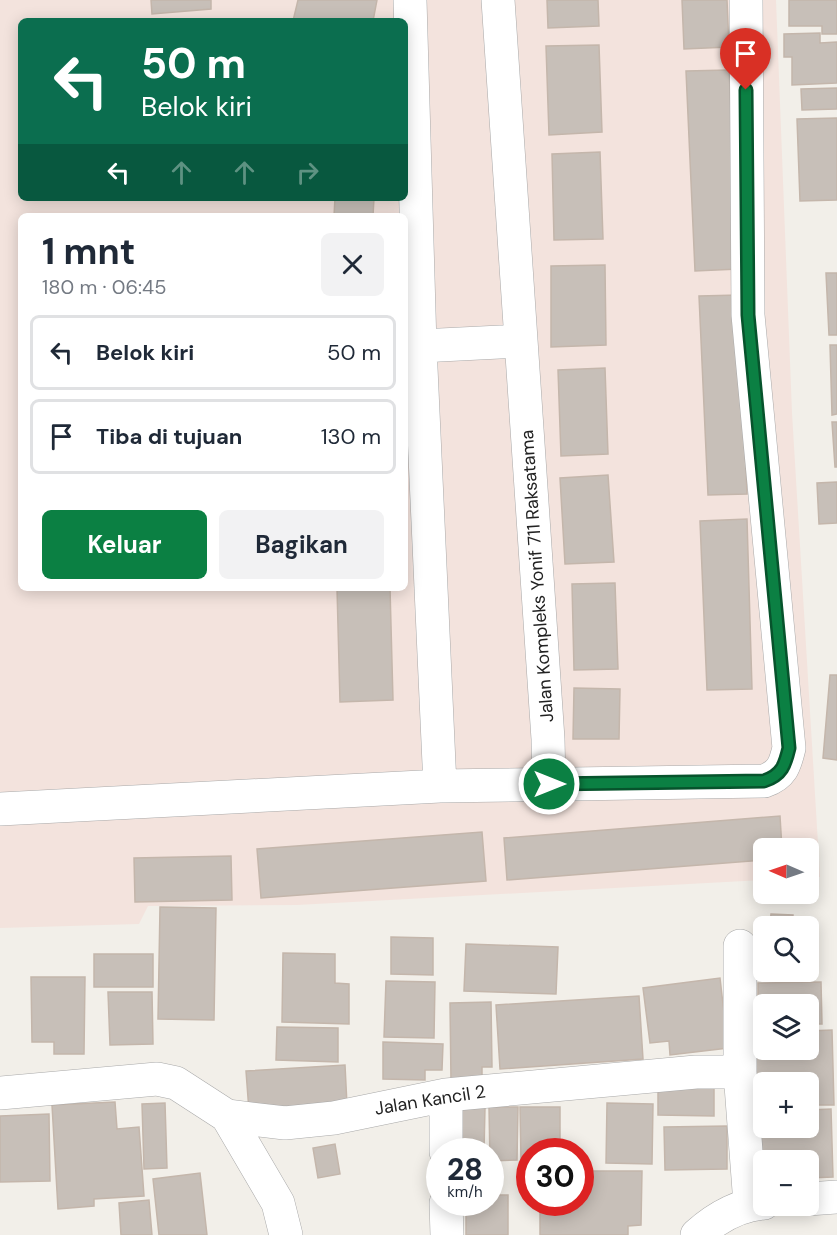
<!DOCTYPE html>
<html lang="id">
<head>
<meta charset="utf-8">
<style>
  body { margin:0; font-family:"DM Sans",sans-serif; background:#f2f2f3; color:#1f2937; height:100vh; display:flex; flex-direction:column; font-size:22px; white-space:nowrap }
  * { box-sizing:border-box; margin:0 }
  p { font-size:20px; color:#747a83 }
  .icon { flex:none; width:33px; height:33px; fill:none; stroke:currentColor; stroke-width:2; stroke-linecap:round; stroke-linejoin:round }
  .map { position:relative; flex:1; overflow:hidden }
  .drawer { position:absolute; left:18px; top:213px; width:390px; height:378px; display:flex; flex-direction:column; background:#fff; border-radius:9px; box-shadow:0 3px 15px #0003 }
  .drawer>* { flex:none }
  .banner { position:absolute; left:18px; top:18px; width:390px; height:183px; border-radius:9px; box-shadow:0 3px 15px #0003; background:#0b6e4f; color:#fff; overflow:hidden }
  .needle { width:39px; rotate:272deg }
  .tools { position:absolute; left:753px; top:838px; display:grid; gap:12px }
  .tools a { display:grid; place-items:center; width:66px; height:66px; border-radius:9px; background:#fff; box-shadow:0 3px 15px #0003; font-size:30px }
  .speed { position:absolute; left:426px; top:1138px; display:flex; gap:12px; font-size:30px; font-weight:700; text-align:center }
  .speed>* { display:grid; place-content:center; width:78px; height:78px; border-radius:50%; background:#fff; box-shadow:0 3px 15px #0003; line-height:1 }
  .speed small { font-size:15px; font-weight:400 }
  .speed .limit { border:9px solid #d22; background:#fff; color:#111 }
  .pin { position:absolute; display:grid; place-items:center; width:51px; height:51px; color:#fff; margin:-62px -26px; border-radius:50% 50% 50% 0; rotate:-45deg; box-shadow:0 0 6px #0007 }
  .pin .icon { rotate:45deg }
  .me { position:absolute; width:66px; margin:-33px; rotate:90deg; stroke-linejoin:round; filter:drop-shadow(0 0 4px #0008) }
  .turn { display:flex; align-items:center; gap:21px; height:126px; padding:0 24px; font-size:27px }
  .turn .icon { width:78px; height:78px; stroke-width:2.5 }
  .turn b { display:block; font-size:42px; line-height:51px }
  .lanes { display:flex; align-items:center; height:57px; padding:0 24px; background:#0003; justify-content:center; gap:30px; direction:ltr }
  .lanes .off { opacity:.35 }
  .round { display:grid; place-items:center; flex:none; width:63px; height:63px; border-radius:9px; background:#f2f2f3 }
  .summary { display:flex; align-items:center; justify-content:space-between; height:102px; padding:0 24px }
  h1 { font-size:36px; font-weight:700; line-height:45px }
  .action { display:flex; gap:12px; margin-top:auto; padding:12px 24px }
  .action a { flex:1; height:69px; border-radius:9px; background:#0b8043; color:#fff; font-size:24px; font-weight:700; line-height:69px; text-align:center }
  .action a+a { background:#f2f2f3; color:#1f2937 }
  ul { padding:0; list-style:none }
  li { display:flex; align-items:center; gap:18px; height:75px; margin:0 12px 9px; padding:0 12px; border:3px solid #e0e1e3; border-radius:9px }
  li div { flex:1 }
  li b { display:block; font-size:22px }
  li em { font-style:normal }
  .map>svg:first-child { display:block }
  .military { fill:#f3e3dd; fill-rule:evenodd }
  .building { fill:#c7bfb8; stroke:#c4b6ab; stroke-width:1.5 }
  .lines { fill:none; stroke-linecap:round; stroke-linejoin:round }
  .minor-casing { stroke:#a9a9a9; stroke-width:34 }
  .minor { stroke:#fff; stroke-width:33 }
  .route-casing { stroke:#07532c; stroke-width:15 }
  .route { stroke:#0b8043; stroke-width:10 }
  .labels { text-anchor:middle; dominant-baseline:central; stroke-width:4.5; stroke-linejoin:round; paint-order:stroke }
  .street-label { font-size:18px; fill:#222; stroke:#fff }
</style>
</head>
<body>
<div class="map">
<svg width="837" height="1235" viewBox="0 0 837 1235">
  <rect width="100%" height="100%" fill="#f2efe9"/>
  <!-- military -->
  <path class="military" d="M 0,0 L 776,0 L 792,413 L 820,877 L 809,877 L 808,849 L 764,849 L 763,880 L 297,905 L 148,906 L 139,924 L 0,928 ZM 21,21 L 405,21 L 405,198 L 21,198 ZM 21,216 L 405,216 L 405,588 L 21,588 Z"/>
  <!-- building -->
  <path class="building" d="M 151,0 L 211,0 L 211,9 L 152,14 Z
    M 298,0 L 377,0 L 373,21 L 293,21 Z
    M 547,0 L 598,0 L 599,26 L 548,28 Z
    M 682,0 L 727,0 L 729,47 L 684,49 Z
    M 789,0 L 837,0 L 837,34 L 822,34 L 822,26 L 789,26 Z
    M 820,33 L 820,43 L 837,42 L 837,83 L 792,85 L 792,57 L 784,57 L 784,34 Z
    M 599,45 L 602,132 L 549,135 L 546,46 Z
    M 729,70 L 738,269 L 695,271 L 686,71 Z
    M 837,88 L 837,109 L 802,110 L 801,89 Z
    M 837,118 L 837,200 L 800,201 L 797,119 Z
    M 600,152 L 603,239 L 554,240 L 552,154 Z
    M 335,198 L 374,198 L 373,216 L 334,216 Z
    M 605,265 L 606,345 L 551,347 L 551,266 Z
    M 826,273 L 837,273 L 837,335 L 829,335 Z
    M 739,295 L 747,494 L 708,495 L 699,296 Z
    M 830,345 L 837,345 L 837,414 L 832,415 Z
    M 605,368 L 608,454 L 561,456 L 558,370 Z
    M 832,422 L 837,422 L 837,467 L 835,467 Z
    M 608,475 L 614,562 L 565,564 L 560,478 Z
    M 837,482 L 837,523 L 819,524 L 817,483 Z
    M 747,519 L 752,689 L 707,690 L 700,521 Z
    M 615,583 L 618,669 L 574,670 L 572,584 Z
    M 337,588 L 390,588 L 393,700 L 340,702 Z
    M 830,675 L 837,675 L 837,760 L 823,758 Z
    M 574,688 L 620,689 L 619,739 L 573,739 Z
    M 780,816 L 782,849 L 764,849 L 764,860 L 507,880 L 504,838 Z
    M 482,832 L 486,881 L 261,898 L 257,849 Z
    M 231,856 L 232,900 L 135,902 L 134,858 Z
    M 160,907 L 216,908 L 214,1020 L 158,1019 Z
    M 771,914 L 793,915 L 792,927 L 770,927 Z
    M 391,937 L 433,938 L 433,975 L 391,974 Z
    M 466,944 L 558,947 L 556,994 L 464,991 Z
    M 283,953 L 335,954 L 335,983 L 349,984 L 349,1024 L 282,1022 Z
    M 94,954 L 153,954 L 153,987 L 94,987 Z
    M 31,977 L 85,977 L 84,1054 L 54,1054 L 54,1042 L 32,1042 Z
    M 720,978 L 728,1048 L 670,1055 L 669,1041 L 650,1043 L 643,988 Z
    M 386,981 L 435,982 L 434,1038 L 384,1037 Z
    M 821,982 L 822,1024 L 808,1024 L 808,1005 L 764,1005 L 764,1025 L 758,1025 L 758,983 Z
    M 108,992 L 152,992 L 153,1044 L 110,1045 Z
    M 639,996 L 643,1059 L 500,1069 L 496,1005 Z
    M 491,1002 L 492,1067 L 482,1067 L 482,1082 L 451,1082 L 450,1003 Z
    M 277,1027 L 338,1028 L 338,1062 L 276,1060 Z
    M 832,1030 L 834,1105 L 808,1105 L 808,1083 L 764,1083 L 764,1106 L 749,1107 L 748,1032 L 764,1032 L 764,1050 L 808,1050 L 808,1031 Z
    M 383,1042 L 443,1044 L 442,1070 L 425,1070 L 425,1080 L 383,1079 Z
    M 345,1065 L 347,1105 L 249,1111 L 246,1071 Z
    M 658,1078 L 714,1079 L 714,1116 L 658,1115 Z
    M 115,1102 L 117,1129 L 139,1127 L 144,1196 L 94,1199 L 94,1206 L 58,1209 L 52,1105 Z
    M 165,1103 L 167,1168 L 144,1169 L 142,1104 Z
    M 607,1103 L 653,1104 L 652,1164 L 606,1163 Z
    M 453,1106 L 485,1107 L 484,1152 L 452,1152 Z
    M 489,1107 L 518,1107 L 517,1160 L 490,1161 Z
    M 520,1107 L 560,1107 L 560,1152 L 530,1152 L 530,1162 L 521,1162 Z
    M 831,1109 L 833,1177 L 808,1178 L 808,1161 L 764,1161 L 764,1179 L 756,1112 L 764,1111 L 764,1128 L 808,1128 L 808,1110 Z
    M 49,1114 L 50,1181 L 0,1182 L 0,1116 Z
    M 727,1126 L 727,1169 L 665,1170 L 664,1127 Z
    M 335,1144 L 340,1174 L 318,1178 L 313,1148 Z
    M 580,1171 L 642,1171 L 641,1225 L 628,1226 L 628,1235 L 540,1235 L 540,1203 L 580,1203 Z
    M 200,1173 L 207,1235 L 159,1235 L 153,1179 Z
    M 490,1195 L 508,1195 L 508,1235 L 466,1235 L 466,1203 L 490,1203 Z
    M 149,1200 L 152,1235 L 121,1235 L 119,1203 Z"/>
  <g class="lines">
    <defs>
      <path id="minor" d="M 410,0 L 420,346 L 440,786
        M 498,0 L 548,739 L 549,784
        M 420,346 L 521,341
        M 0,809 L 440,786 L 764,781 C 782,775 785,765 789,748 L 748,315 L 746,0
        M 740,946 L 740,1072
        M 0,1093 L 157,1079 L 176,1083 L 227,1116 L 285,1123 L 334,1118 L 446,1095 L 696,1072 L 740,1072 L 750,1204
        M 446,1095 L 446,1152
        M 227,1116 L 278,1203 L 286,1235
        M 808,1199 L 837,1197
        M 446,1203 L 447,1235
        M 697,1235 C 715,1219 739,1205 764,1203"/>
    </defs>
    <!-- minor casing -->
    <use href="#minor" class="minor-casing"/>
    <!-- minor -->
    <use href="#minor" class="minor"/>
  </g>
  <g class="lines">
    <defs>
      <path id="route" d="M 549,784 L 764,781 C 782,775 785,765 789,748 L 748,315 L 746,90"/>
    </defs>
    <!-- route casing -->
    <use href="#route" class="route-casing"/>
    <!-- route -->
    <use href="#route" class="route"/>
  </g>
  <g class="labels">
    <!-- street labels -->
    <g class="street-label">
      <text transform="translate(537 576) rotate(-94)">Jalan Kompleks Yonif 711 Raksatama</text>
      <text transform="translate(430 1100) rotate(-9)">Jalan Kancil 2</text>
    </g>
  </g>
</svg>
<div class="tools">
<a><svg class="needle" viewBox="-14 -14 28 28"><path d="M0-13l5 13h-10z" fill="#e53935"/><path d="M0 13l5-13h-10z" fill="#747a83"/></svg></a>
<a><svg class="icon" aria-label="search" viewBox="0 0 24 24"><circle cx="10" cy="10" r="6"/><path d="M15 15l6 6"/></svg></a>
<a><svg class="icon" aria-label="layers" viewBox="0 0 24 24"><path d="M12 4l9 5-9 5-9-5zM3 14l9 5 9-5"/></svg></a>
<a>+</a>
<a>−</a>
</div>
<div class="speed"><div>28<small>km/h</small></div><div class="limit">30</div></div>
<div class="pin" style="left:746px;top:90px;background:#d93025"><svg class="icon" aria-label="arrive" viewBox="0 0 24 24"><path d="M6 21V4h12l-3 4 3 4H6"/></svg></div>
<svg class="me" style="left:549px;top:784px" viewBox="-20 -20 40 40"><circle r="17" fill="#0b8043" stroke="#fff" stroke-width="3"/><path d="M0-11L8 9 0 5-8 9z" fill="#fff"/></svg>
<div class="banner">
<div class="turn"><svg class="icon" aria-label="left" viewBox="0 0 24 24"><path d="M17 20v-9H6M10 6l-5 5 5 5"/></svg><div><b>50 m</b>Belok kiri</div></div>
<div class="lanes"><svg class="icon" aria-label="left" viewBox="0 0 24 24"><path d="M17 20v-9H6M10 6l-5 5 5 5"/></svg><svg class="icon off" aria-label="ahead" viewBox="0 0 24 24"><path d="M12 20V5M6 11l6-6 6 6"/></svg><svg class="icon off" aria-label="ahead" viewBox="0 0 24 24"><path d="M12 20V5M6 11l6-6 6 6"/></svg><svg class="icon off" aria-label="right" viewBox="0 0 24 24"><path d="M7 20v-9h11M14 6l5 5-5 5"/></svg></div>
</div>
<section class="drawer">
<div class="summary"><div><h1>1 mnt</h1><p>180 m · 06:45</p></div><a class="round"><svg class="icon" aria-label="close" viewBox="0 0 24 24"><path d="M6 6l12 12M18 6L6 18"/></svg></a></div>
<ul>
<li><svg class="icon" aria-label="left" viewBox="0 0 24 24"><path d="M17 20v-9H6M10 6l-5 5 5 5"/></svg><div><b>Belok kiri</b></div><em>50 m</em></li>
<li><svg class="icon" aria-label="arrive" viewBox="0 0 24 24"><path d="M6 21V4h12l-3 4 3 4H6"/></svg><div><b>Tiba di tujuan</b></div><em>130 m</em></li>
</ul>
<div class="action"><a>Keluar</a><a>Bagikan</a></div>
</section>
</div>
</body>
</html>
